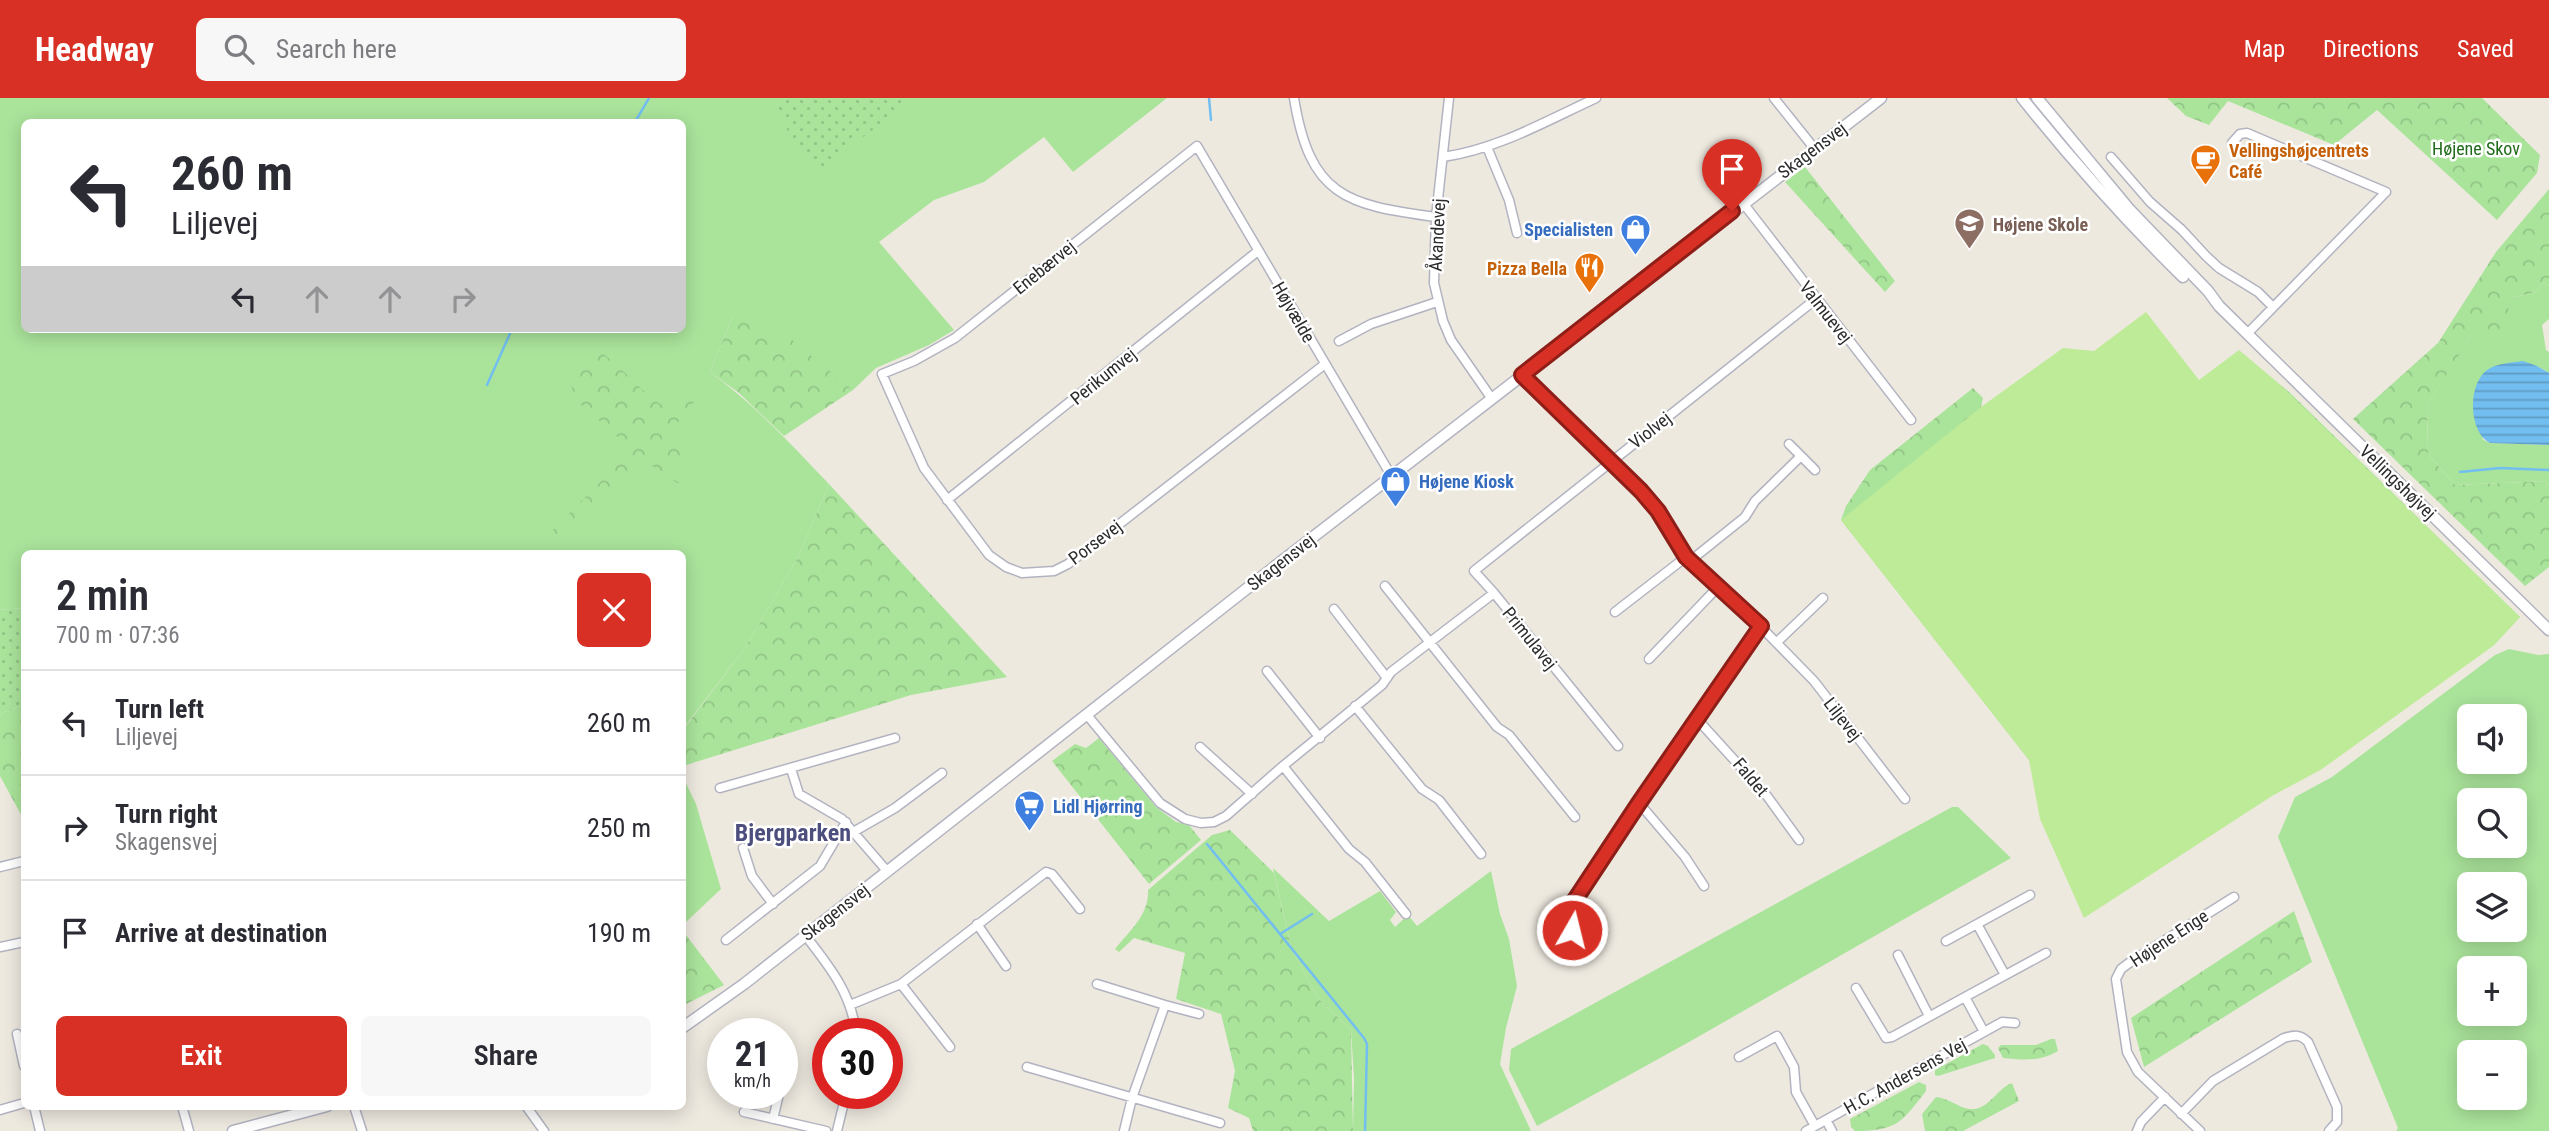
<!DOCTYPE html>
<html lang="en">
<head>
<meta charset="utf-8">
<style>
  body { margin:0; font-family:"Roboto Condensed",sans-serif; background:#f7f7f7; color:#2b2b33; height:100vh; display:flex; flex-direction:column; font-size:26px; white-space:nowrap }
  * { box-sizing:border-box; margin:0 }
  p { font-size:23px; color:#7c7c81 }
  .icon { flex:none; width:38px; height:38px; fill:none; stroke:currentColor; stroke-width:2; stroke-linecap:round; stroke-linejoin:round }
  .map { position:relative; flex:1; overflow:hidden }
  .drawer { position:absolute; left:21px; top:452px; width:665px; height:560px; display:flex; flex-direction:column; background:#fff; border-radius:10px; box-shadow:0 4px 18px #0003 }
  .drawer>* { flex:none }
  .banner { position:absolute; left:21px; top:21px; width:665px; height:214px; border-radius:10px; box-shadow:0 4px 18px #0003; background:#fff; color:#2b2b33; overflow:hidden }
  .controls { position:absolute; left:2457px; top:606px; display:grid; gap:14px }
  .controls a { display:grid; place-items:center; width:70px; height:70px; border-radius:10px; background:#fff; box-shadow:0 4px 18px #0003; font-size:35px }
  .speed { position:absolute; left:707px; top:920px; display:flex; gap:14px; font-size:35px; font-weight:700; text-align:center }
  .speed>* { display:grid; place-content:center; width:91px; height:91px; border-radius:50%; background:#fff; box-shadow:0 4px 18px #0003; line-height:1 }
  .speed small { font-size:18px; font-weight:400 }
  .speed .limit { border:10px solid #d22; background:#fff; color:#111 }
  .pin { position:absolute; display:grid; place-items:center; width:60px; height:60px; color:#fff; margin:-72px -30px; border-radius:50% 50% 50% 0; rotate:-45deg; box-shadow:0 0 7px #0007 }
  .pin .icon { rotate:45deg }
  .me { position:absolute; width:77px; margin:-38px; rotate:8deg; stroke-linejoin:round; filter:drop-shadow(0 0 5px #0008) }
  .turn { display:flex; align-items:center; gap:24px; height:147px; padding:0 35px; font-size:32px }
  .turn .icon { width:91px; height:91px; stroke-width:2.5 }
  .turn b { display:block; font-size:49px; line-height:60px }
  .lanes { display:flex; align-items:center; height:66px; padding:0 35px; background:#0003; justify-content:center; gap:35px; direction:ltr }
  .lanes .off { opacity:.35 }
  .round { display:grid; place-items:center; flex:none; width:74px; height:74px; border-radius:10px; background:#f7f7f7 }
  .head { display:flex; align-items:center; justify-content:space-between; height:119px; padding:0 35px }
  h1 { font-size:42px; font-weight:600; line-height:52px }
  .primary-button { display:flex; gap:14px; margin-top:auto; padding:14px 35px }
  .primary-button a { flex:1; height:80px; border-radius:10px; background:#d93025; color:#fff; font-size:28px; font-weight:600; line-height:80px; text-align:center }
  .primary-button a+a { background:#f7f7f7; color:#2b2b33 }
  ul { padding:0; list-style:none }
  li { display:flex; align-items:center; gap:21px; height:105px; padding:0 35px; border-top:2px solid #e1e1e2 }
  li div { flex:1 }
  li b { display:block; font-size:26px }
  li em { font-style:normal }
  header { display:flex; align-items:center; gap:42px; box-sizing:border-box; height:98px; padding:0 35px; background:#d93025; color:#fff }
  header strong { font-size:33px }
  nav { display:flex; gap:38px; margin-inline-start:auto; font-size:24px }
  .search { width:490px; height:63px; background:#f7f7f7; display:flex; align-items:center; gap:18px; box-sizing:border-box; padding:0 24px; border-radius:10px; color:#7c7c81; font-size:26px }
  .map>svg:first-child { display:block }
  .grass { fill:#aae49b; fill-rule:evenodd }
  .forest { fill:url(#forest-crowns) }
  .park { fill:url(#park-dots) }
  .pitch { fill:#bdeb97 }
  .water { fill:url(#water-rules) }
  .lines { fill:none; stroke-linecap:round; stroke-linejoin:round }
  .stream { stroke:#72bef0; stroke-width:2.5 }
  .minor-casing { stroke:#b2b3c0; stroke-width:11 }
  .tertiary-casing { stroke:#b2b3c0; stroke-width:13 }
  .minor { stroke:#fff; stroke-width:8 }
  .tertiary { stroke:#fff; stroke-width:10 }
  .route-casing { stroke:#8d1f18; stroke-width:18 }
  .route { stroke:#d93025; stroke-width:12 }
  .labels { text-anchor:middle; dominant-baseline:central; stroke-width:5; stroke-linejoin:round; paint-order:stroke }
  .park-label { font-size:18px; fill:#206b1a; stroke:#fff }
  .street-label { font-size:18px; fill:#2c2c2c; stroke:#fff }
  .food-label { font-size:18px; font-weight:bold; fill:#c56008; stroke:#fff; text-anchor:start }
  .education-label { font-size:18px; font-weight:bold; fill:#785e54; stroke:#fff; text-anchor:start }
  .shop-label { font-size:18px; font-weight:bold; fill:#366cbe; stroke:#fff; text-anchor:start }
  .district-label { font-size:24px; font-weight:bold; fill:#4c4e7e; stroke:#fff }
</style>
</head>
<body>
<header>
<strong>Headway</strong>
<div class="search"><svg class="icon" aria-label="search" viewBox="0 0 24 24"><circle cx="10" cy="10" r="6"/><path d="M15 15l6 6"/></svg>Search here</div>
<nav><a>Map</a><a>Directions</a><a>Saved</a></nav>
</header>
<div class="map">
<svg width="2549" height="1033" viewBox="0 0 2549 1033">
  <defs>
    <pattern id="forest-crowns" width="20" height="18" patternUnits="userSpaceOnUse" patternTransform="scale(1.75)"><rect width="20" height="18" fill="#aae49b"/><path d="M2 6a3 3 0 1 1 6 0M12 15a3 3 0 1 1 6 0" fill="none" stroke="#92c486"/></pattern>
    <pattern id="park-dots" width="8" height="8" patternUnits="userSpaceOnUse" patternTransform="scale(1.75)"><rect width="8" height="8" fill="#aae49b"/><path d="M2 2h.1M6 6h.1" fill="none" stroke="#92c486" stroke-width="1.8" stroke-linecap="round"/></pattern>
    <pattern id="water-rules" width="6" height="5" patternUnits="userSpaceOnUse" patternTransform="scale(1.75)"><rect width="6" height="5" fill="#72bef0"/><path d="M0 2.5h6" fill="none" stroke="#5e9bc3"/></pattern>
  </defs>
  <rect width="100%" height="100%" fill="#eee9df"/>
  <!-- grass -->
  <path class="grass" d="M 0,0 L 1167,0 L 1073,74 L 1044,39 L 984,84 L 934,102 L 879,144 L 954,232 L 929,247 L 876,270 L 853,292 L 828,274 L 732,220 L 710,274 C 754,306 791,346 829,386 L 798,459 L 745,550 L 686,627 L 683,649 L 682,455 L 24,455 L 24,510 L 0,512 ZM 24,24 L 682,24 L 682,231 L 24,231 Z
    M 2544,184 L 2549,188 L 2549,221 L 2542,227 L 2546,252 L 2549,254 L 2549,275 L 2537,268 L 2482,341 L 2490,345 L 2549,347 L 2549,387 L 2545,383 L 2455,387 L 2428,356 L 2427,307 L 2455,262 L 2471,238 L 2510,200 L 2536,194 Z
    M 2509,551 L 2538,557 L 2549,556 L 2549,1033 L 2396,1033 L 2398,1030 L 2278,739 L 2295,699 L 2332,679 L 2495,557 ZM 2469,618 L 2515,618 L 2515,663 L 2469,663 ZM 2469,702 L 2515,702 L 2515,747 L 2469,747 ZM 2469,786 L 2515,786 L 2515,831 L 2469,831 ZM 2469,870 L 2515,870 L 2515,915 L 2469,915 ZM 2469,954 L 2515,954 L 2515,999 L 2469,999 Z
    M 682,677 L 696,706 L 721,791 L 686,824 L 682,820 Z
    M 1952,709 L 1958,709 L 2011,760 L 1689,944 L 1537,1028 L 1509,972 L 1511,951 Z
    M 1273,770 L 1329,823 L 1380,793 L 1396,814 L 1390,822 L 1395,829 L 1408,817 L 1417,828 L 1491,773 L 1500,816 L 1509,841 L 1517,888 L 1506,930 L 1500,966 L 1531,1033 L 1353,1033 L 1354,981 L 1351,932 L 1318,900 L 1291,849 Z"/>
  <!-- forest -->
  <path class="forest" d="M 2167,0 L 2482,0 L 2540,57 L 2537,75 L 2497,122 L 2377,12 L 2334,47 L 2228,3 L 2209,27 L 2186,18 Z
    M 1805,69 L 1895,183 L 1885,194 L 1785,84 Z
    M 2549,91 L 2549,188 L 2544,184 L 2536,194 L 2510,200 L 2505,233 L 2471,238 L 2427,307 L 2428,356 L 2455,387 L 2545,383 L 2549,387 L 2549,469 L 2525,488 L 2353,321 L 2438,245 L 2496,154 Z
    M 732,220 L 755,222 L 786,237 L 853,292 L 784,338 L 739,295 L 710,274 Z
    M 595,250 C 623,268 641,296 670,312 L 684,299 L 697,300 L 676,327 L 687,367 L 680,386 L 663,378 L 643,359 L 556,441 L 550,435 L 621,363 L 628,348 L 578,304 L 568,281 Z
    M 2244,257 L 2289,294 L 2520,519 L 2493,548 L 2029,662 L 1841,422 L 1846,408 L 1870,372 L 1973,290 L 1983,300 L 1981,309 L 2033,643 Z
    M 829,386 L 1007,579 L 911,597 L 683,668 L 686,628 L 745,550 L 798,459 Z
    M 24,607 L 24,722 L 0,678 L 0,618 L 4,614 Z
    M 1099,640 L 1156,709 L 1176,724 L 1189,727 L 1201,742 L 1149,786 L 1052,663 L 1075,646 L 1086,650 Z
    M 1230,732 L 1274,775 L 1291,849 L 1318,900 L 1351,932 L 1353,1033 L 1253,1033 L 1249,1020 L 1228,1010 L 1235,973 L 1221,916 L 1176,901 L 1185,855 L 1134,840 L 1119,854 L 1115,851 C 1130,832 1149,817 1148,792 L 1212,737 Z
    M 2294,813 L 2312,864 L 2144,969 L 2131,920 Z
    M 682,820 L 686,824 L 686,837 L 724,887 L 684,907 Z
    M 2051,941 L 2055,941 L 2058,953 C 2040,964 2022,962 2003,960 L 1998,950 L 2001,947 L 2036,947 Z
    M 1983,946 L 1988,948 L 1995,957 L 1995,960 L 1938,978 L 1935,977 L 1935,972 Z
    M 1919,984 L 1926,987 L 1926,993 C 1902,1024 1897,1033 1855,1033 L 1851,1029 L 1850,1021 Z
    M 2012,985 L 2019,1003 L 1963,1033 L 1925,1033 L 1922,1016 L 1936,999 C 1948,1000 1958,1009 1969,1011 C 1989,1013 1996,991 2012,985 Z"/>
  <!-- park -->
  <path class="park" d="M 777,0 L 915,0 L 818,73 C 803,62 776,20 777,0 Z
    M 24,510 L 24,607 L 4,614 L 0,618 L 0,512 Z"/>
  <!-- pitch -->
  <path class="pitch" d="M 2146,214 L 2199,282 L 2239,252 L 2278,285 L 2520,519 L 2493,548 L 2322,671 L 2272,698 L 2084,820 L 2040,721 L 2029,662 L 1841,422 L 1981,309 L 2063,250 L 2094,253 Z"/>
  <!-- water -->
  <path class="water" d="M 2523,263 L 2537,268 L 2549,275 L 2549,347 L 2490,345 C 2470,335 2468,294 2482,277 C 2491,265 2510,265 2523,263 Z"/>
  <g class="lines">
    <!-- stream -->
    <path class="stream" d="M 1209,0 L 1211,22
      M 635,24 L 649,0
      M 487,287 L 512,231
      M 2460,374 L 2500,370 L 2549,372
      M 1207,746 L 1364,940 L 1367,946 L 1365,1033
      M 1280,836 L 1312,816"/>
    <defs>
      <path id="minor" d="M 1294,0 C 1310,98 1345,107 1436,119
        M 1449,0 L 1436,119 L 1434,185 L 1443,223 L 1451,242 L 1492,301
        M 1774,0 L 1814,50
        M 2232,45 L 2240,36 L 2247,35 L 2386,94 L 2247,236
        M 1487,49 L 1509,102 L 1517,135
        M 1443,59 C 1498,51 1546,23 1596,0
        M 2111,59 L 2150,104 L 2182,132 L 2206,158 L 2219,170 L 2258,194 L 2273,209
        M 1743,105 L 1911,322
        M 1339,243 L 1371,226 L 1437,204
        M 1325,266 L 1068,466 L 1054,473 L 1022,475 L 1006,469 L 989,457 L 924,370 L 882,276 L 914,263 L 955,240 L 1197,48 L 1392,379
        M 1522,277 L 1641,393 L 1658,413 L 1686,459 L 1761,529 L 1814,583 L 1905,701
        M 1789,346 L 1815,372
        M 947,402 L 1258,153
        M 1690,463 L 1745,419 L 1755,403 L 1801,358
        M 1385,488 L 1497,629 L 1509,637 L 1575,719
        M 1494,495 L 1474,473 L 1816,201
        M 1334,511 L 1387,580
        M 1615,514 L 1686,459
        M 1777,544 L 1823,500
        M 1649,561 L 1718,489
        M 1267,573 L 1320,640
        M 1355,608 L 1422,691 L 1439,702 L 1481,756
        M 1087,617 L 1160,705 L 1185,721 L 1201,725 L 1214,724 L 1226,718 L 1283,668 L 1382,587 L 1391,574 L 1494,495 L 1618,648
        M 1697,621 L 1767,698 L 1799,742
        M 1200,649 L 1252,696
        M 1283,668 L 1349,751 L 1365,764 L 1406,816
        M 791,671 L 799,696 L 842,721 L 887,773
        M 720,690 L 895,640
        M 1639,705 L 1685,759 L 1704,788
        M 855,733 L 895,710 L 942,675
        M 743,750 L 752,778 L 773,806
        M 0,769 L 24,763
        M 1576,801 L 1598,840 L 1576,851 L 1567,814 L 1639,705 L 1761,529
        M 977,826 L 1006,868
        M 1977,826 L 2005,877
        M 805,837 C 829,868 852,896 856,936
        M 726,842 L 820,768 L 846,724
        M 1946,843 L 2030,797
        M 0,849 L 24,844
        M 1898,857 L 1929,918
        M 901,886 L 950,949
        M 1097,886 L 1165,907 L 1132,1000 L 1124,1033
        M 1856,890 L 1886,940 L 1892,939 L 1965,899 L 1984,934
        M 1965,899 L 2046,855
        M 850,907 L 901,886 L 1046,774 L 1052,776 L 1080,811
        M 1165,907 L 1199,916
        M 17,936 L 24,968
        M 1739,959 L 1777,938 L 1794,969 L 1796,994 L 1815,1028
        M 1027,969 L 1220,1025
        M 782,983 L 788,957
        M 34,1008 L 40,1033
        M 182,1008 L 189,1033
        M 354,1008 L 362,1033
        M 526,1008 L 544,1033
        M 0,1012 L 24,1005
        M 744,1014 L 826,1033
        M 2181,1016 L 2213,983 L 2284,940 C 2295,937 2300,936 2308,944 L 2337,1009 L 2337,1024 L 2329,1033
        M 773,1021 L 779,996
        M 1826,1022 L 1832,1033
        M 837,1033 L 846,996
        M 1806,1033 L 2002,924 L 2015,925
        M 2137,1033 L 2141,1024 L 2165,999
        M 2200,1033 L 2138,974 L 2127,954 L 2116,881 L 2121,871 L 2129,865 L 2234,799"/>
      <path id="tertiary" d="M 2022,0 C 2074,65 2124,121 2183,179
        M 2037,0 L 2129,111 L 2208,193 L 2219,208 L 2549,532
        M 682,930 L 744,886 L 1273,470 L 1881,0
        M 233,1033 L 327,1008"/>
    </defs>
    <!-- minor casing -->
    <use href="#minor" class="minor-casing"/>
    <!-- tertiary casing -->
    <use href="#tertiary" class="tertiary-casing"/>
    <!-- minor -->
    <use href="#minor" class="minor"/>
    <!-- tertiary -->
    <use href="#tertiary" class="tertiary"/>
  </g>
  <g class="lines">
    <defs>
      <path id="route" d="M 1572,832 L 1567,814 L 1639,705 L 1761,528 L 1686,459 L 1658,413 L 1641,393 L 1522,277 L 1732,113"/>
    </defs>
    <!-- route casing -->
    <use href="#route" class="route-casing"/>
    <!-- route -->
    <use href="#route" class="route"/>
  </g>
  <!-- icons -->
  <defs>
    <symbol id="cafe-pin" viewBox="-11 -11 22 30"><path d="M0 17L-7.5 6A9.5 9.5 0 1 1 7.5 6Z" fill="#e8710a" stroke="#fff"/><path d="M-5.5-4.5H6V0H3Q3 3.5 0 3.5H-2.5Q-5.5 3.5-5.5 0ZM3-3.2v2h1.7v-2ZM-6 4.5H4V6H-6Z" fill="#fff"/></symbol>
    <symbol id="school-pin" viewBox="-11 -11 22 30"><path d="M0 17L-7.5 6A9.5 9.5 0 1 1 7.5 6Z" fill="#8d6e63" stroke="#fff"/><path d="M0-5L7-2L0 1L-7-2ZM-4 1L0 2.5L4 1V4Q0 6-4 4Z" fill="#fff"/></symbol>
    <symbol id="shop-pin" viewBox="-11 -11 22 30"><path d="M0 17L-7.5 6A9.5 9.5 0 1 1 7.5 6Z" fill="#3f7fe0" stroke="#fff"/><path d="M-5-2.5h2.3a2.7 3.5 0 0 1 5.4 0H5L5.5 6h-11ZM-1.5-2.5h3a1.5 2.3 0 0 0-3 0Z" fill="#fff"/></symbol>
    <symbol id="restaurant-pin" viewBox="-11 -11 22 30"><path d="M0 17L-7.5 6A9.5 9.5 0 1 1 7.5 6Z" fill="#e8710a" stroke="#fff"/><path d="M-5-6h1v4h1v-4h1v4h1v-4h1v5L-1.5 .5V6h-2V.5L-5-1ZM5-6V6H3V1.5H1.5Q1.5-4 5-6Z" fill="#fff"/></symbol>
    <symbol id="supermarket-pin" viewBox="-11 -11 22 30"><path d="M0 17L-7.5 6A9.5 9.5 0 1 1 7.5 6Z" fill="#3f7fe0" stroke="#fff"/><path d="M-6-5.5h2.5l.6 2H6L4.5 2H-2.5L-4.4-4H-6ZM-1.5 3.2a1.3 1.3 0 1 0 .1 0ZM3 3.2a1.3 1.3 0 1 0 .1 0Z" fill="#fff"/></symbol>
  </defs>
  <g fill-rule="evenodd">
    <use href="#cafe-pin" x="2188" y="44" width="35" height="47"/>
    <use href="#school-pin" x="1952" y="108" width="35" height="47"/>
    <use href="#shop-pin" x="1618" y="114" width="35" height="47"/>
    <use href="#restaurant-pin" x="1572" y="152" width="35" height="47"/>
    <use href="#shop-pin" x="1378" y="366" width="35" height="47"/>
    <use href="#supermarket-pin" x="1012" y="690" width="35" height="47"/>
  </g>
  <g class="labels">
    <!-- park labels -->
    <g class="park-label">
      <text x="2476" y="50">Højene Skov</text>
    </g>
    <!-- street labels -->
    <g class="street-label">
      <text transform="translate(1812 52) rotate(-37)">Skagensvej</text>
      <text transform="translate(1437 137) rotate(-87)">Åkandevej</text>
      <text transform="translate(1044 169) rotate(-39)">Enebærvej</text>
      <text transform="translate(1294 214) rotate(60)">Højvælde</text>
      <text transform="translate(1826 214) rotate(52)">Valmuevej</text>
      <text transform="translate(1103 278) rotate(-39)">Perikumvej</text>
      <text transform="translate(1650 332) rotate(-38)">Violvej</text>
      <text transform="translate(2398 384) rotate(44)">Vellingshøjvej</text>
      <text transform="translate(1095 444) rotate(-37)">Porsevej</text>
      <text transform="translate(1281 464) rotate(-38)">Skagensvej</text>
      <text transform="translate(1530 540) rotate(51)">Primulavej</text>
      <text transform="translate(1843 621) rotate(52)">Liljevej</text>
      <text transform="translate(1751 679) rotate(50)">Faldet</text>
      <text transform="translate(835 814) rotate(-38)">Skagensvej</text>
      <text transform="translate(2169 840) rotate(-33)">Højene Enge</text>
      <text transform="translate(1905 978) rotate(-29)">H.C. Andersens Vej</text>
    </g>
    <!-- food labels -->
    <g class="food-label">
      <text x="2229" y="52">Vellingshøjcentrets<tspan x="2229" dy="21">Café</tspan></text>
      <text x="1567" y="170" text-anchor="end">Pizza Bella</text>
    </g>
    <!-- education labels -->
    <g class="education-label">
      <text x="1993" y="126">Højene Skole</text>
    </g>
    <!-- shop labels -->
    <g class="shop-label">
      <text x="1613" y="131" text-anchor="end">Specialisten</text>
      <text x="1419" y="383">Højene Kiosk</text>
      <text x="1053" y="708">Lidl Hjørring</text>
    </g>
    <!-- district labels -->
    <g class="district-label">
      <text x="793" y="735">Bjergparken</text>
    </g>
  </g>
</svg>
<div class="controls">
<a><svg class="icon" aria-label="sound" viewBox="0 0 24 24"><path d="M4 9h4l5-4v14l-5-4H4zM17 9q2 3 0 6"/></svg></a>
<a><svg class="icon" aria-label="search" viewBox="0 0 24 24"><circle cx="10" cy="10" r="6"/><path d="M15 15l6 6"/></svg></a>
<a><svg class="icon" aria-label="layers" viewBox="0 0 24 24"><path d="M12 4l9 5-9 5-9-5zM3 14l9 5 9-5"/></svg></a>
<a>+</a>
<a>−</a>
</div>
<div class="speed"><div>21<small>km/h</small></div><div class="limit">30</div></div>
<div class="pin" style="left:1732px;top:113px;background:#d93025"><svg class="icon" aria-label="arrive" viewBox="0 0 24 24"><path d="M6 21V4h12l-3 4 3 4H6"/></svg></div>
<svg class="me" style="left:1572px;top:832px" viewBox="-20 -20 40 40"><circle r="17" fill="#d93025" stroke="#fff" stroke-width="3"/><path d="M0-11L8 9 0 5-8 9z" fill="#fff"/></svg>
<div class="banner">
<div class="turn"><svg class="icon" aria-label="left" viewBox="0 0 24 24"><path d="M17 20v-9H6M10 6l-5 5 5 5"/></svg><div><b>260 m</b>Liljevej</div></div>
<div class="lanes"><svg class="icon" aria-label="left" viewBox="0 0 24 24"><path d="M17 20v-9H6M10 6l-5 5 5 5"/></svg><svg class="icon off" aria-label="ahead" viewBox="0 0 24 24"><path d="M12 20V5M6 11l6-6 6 6"/></svg><svg class="icon off" aria-label="ahead" viewBox="0 0 24 24"><path d="M12 20V5M6 11l6-6 6 6"/></svg><svg class="icon off" aria-label="right" viewBox="0 0 24 24"><path d="M7 20v-9h11M14 6l5 5-5 5"/></svg></div>
</div>
<section class="drawer">
<div class="head"><div><h1>2 min</h1><p>700 m · 07:36</p></div><a class="round" style="background:#d93025;color:#fff"><svg class="icon" aria-label="close" viewBox="0 0 24 24"><path d="M6 6l12 12M18 6L6 18"/></svg></a></div>
<ul>
<li><svg class="icon" aria-label="left" viewBox="0 0 24 24"><path d="M17 20v-9H6M10 6l-5 5 5 5"/></svg><div><b>Turn left</b><p>Liljevej</p></div><em>260 m</em></li>
<li><svg class="icon" aria-label="right" viewBox="0 0 24 24"><path d="M7 20v-9h11M14 6l5 5-5 5"/></svg><div><b>Turn right</b><p>Skagensvej</p></div><em>250 m</em></li>
<li><svg class="icon" aria-label="arrive" viewBox="0 0 24 24"><path d="M6 21V4h12l-3 4 3 4H6"/></svg><div><b>Arrive at destination</b></div><em>190 m</em></li>
</ul>
<div class="primary-button"><a>Exit</a><a>Share</a></div>
</section>
</div>
</body>
</html>
